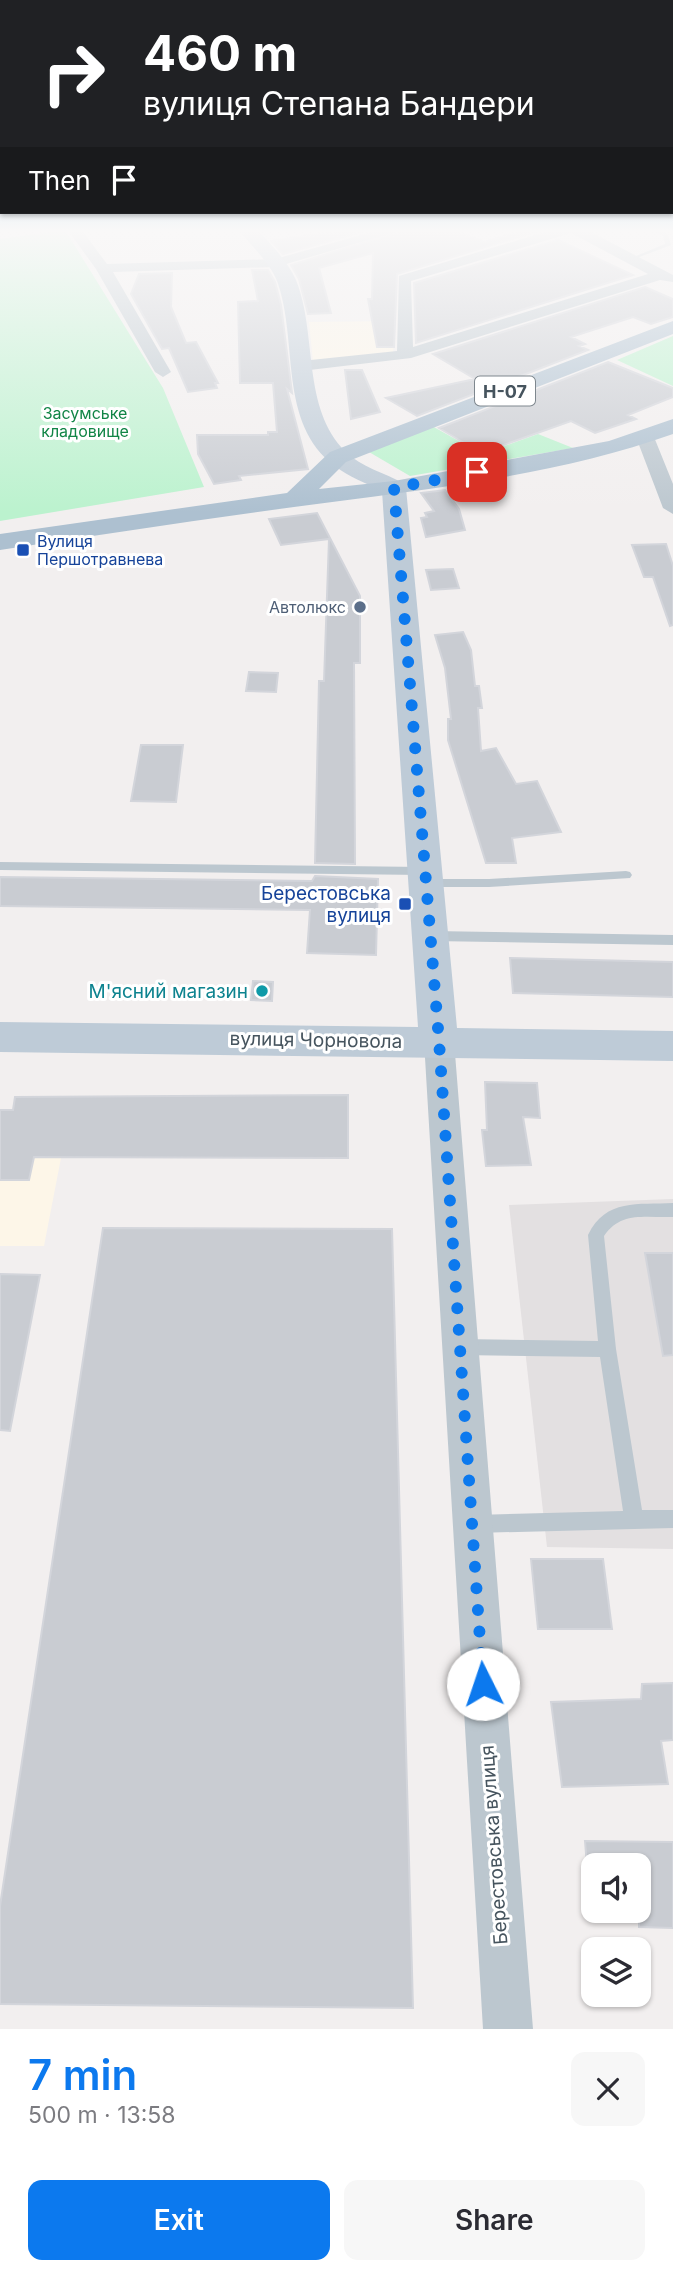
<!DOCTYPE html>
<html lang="en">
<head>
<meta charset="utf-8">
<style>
  body { margin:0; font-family:Inter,sans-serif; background:#f7f7f7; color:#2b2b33; height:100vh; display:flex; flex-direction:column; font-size:26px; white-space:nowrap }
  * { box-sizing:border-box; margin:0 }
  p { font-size:23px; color:#7c7c81 }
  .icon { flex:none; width:38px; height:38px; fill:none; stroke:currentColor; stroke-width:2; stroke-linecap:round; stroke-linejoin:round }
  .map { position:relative; height:2029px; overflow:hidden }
  .drawer { display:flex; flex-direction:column; background:#fff; flex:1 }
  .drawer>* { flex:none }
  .guide { position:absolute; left:0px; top:0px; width:674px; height:214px; box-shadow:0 2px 5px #0004; background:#202124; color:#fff; overflow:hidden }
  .controls { position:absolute; left:581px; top:1853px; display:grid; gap:14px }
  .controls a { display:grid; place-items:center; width:70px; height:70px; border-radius:14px; background:#fff; box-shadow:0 2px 5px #0004; font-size:35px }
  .pin { position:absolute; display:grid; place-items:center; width:60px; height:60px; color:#fff; margin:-30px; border-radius:14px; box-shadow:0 4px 10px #0006 }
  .me { position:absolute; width:77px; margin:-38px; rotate:356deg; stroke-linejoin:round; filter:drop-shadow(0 0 5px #0008) }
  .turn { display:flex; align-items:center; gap:24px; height:147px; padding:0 28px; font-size:32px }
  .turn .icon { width:91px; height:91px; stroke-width:2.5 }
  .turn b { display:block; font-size:49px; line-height:60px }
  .then { display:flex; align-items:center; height:66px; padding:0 28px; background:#0003; gap:14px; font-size:26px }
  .round { display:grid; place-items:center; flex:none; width:74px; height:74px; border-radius:14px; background:#f7f7f7 }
  .headline { display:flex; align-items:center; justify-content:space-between; height:119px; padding:0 28px }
  h1 { font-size:42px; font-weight:600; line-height:52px; color:#0c79ee }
  .cta { display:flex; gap:14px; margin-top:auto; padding:14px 28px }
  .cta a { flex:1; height:80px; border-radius:14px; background:#0c79ee; color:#fff; font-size:28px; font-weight:600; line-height:80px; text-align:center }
  .cta a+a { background:#f7f7f7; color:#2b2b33 }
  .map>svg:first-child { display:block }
  .commercial { fill:#fdf6e8 }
  .education { fill:#e3e0e1 }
  .green { fill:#bbf2ce }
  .building { fill:#c9ccd2; stroke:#d3d5db; stroke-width:2 }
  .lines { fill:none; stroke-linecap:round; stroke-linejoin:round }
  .lane { fill:#bcc7cf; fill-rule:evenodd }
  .street { fill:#bcc7cf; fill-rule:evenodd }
  .secondary { fill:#becbd7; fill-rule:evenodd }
  .primary { fill:#adc0d0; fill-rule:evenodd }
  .route { stroke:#0c79ee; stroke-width:12; stroke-dasharray:0 21.6 }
  .transit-dot { fill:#1a4fb4; stroke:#fff; stroke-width:2.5 }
  .service-dot { fill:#5c6f8a; stroke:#fff; stroke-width:2.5 }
  .culture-dot { fill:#0f9aa8; stroke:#fff; stroke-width:2.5 }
  .labels { text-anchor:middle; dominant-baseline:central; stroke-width:6; stroke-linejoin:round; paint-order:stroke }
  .far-park-label { font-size:16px; fill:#118546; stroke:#fff }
  .far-transit-label { font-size:16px; fill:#164399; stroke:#fff; text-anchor:start }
  .far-service-label { font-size:16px; fill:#4e5e75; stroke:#fff; text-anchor:end }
  .shield { fill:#fff; stroke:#7e878e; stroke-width:2 }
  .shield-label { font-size:18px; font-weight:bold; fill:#46545e }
  .transit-label { font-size:19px; fill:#164399; stroke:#fff; text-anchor:end }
  .culture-label { font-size:19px; fill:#0d838f; stroke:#fff; text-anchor:end }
  .street-label { font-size:19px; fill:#46545e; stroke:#fff }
</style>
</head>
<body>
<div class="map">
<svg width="673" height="2029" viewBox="0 0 673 2029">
  <rect width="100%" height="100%" fill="#f2efef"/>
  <!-- commercial -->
  <path class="commercial" d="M 395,321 L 393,354 L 313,362 L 309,322 Z
    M 34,1157 L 61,1158 L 44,1246 L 0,1246 L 0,1180 Z"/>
  <!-- education -->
  <path class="education" d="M 673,1199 L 673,1549 L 547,1547 L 509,1205 Z"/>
  <!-- green -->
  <path class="green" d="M 65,230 L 163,388 L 204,487 L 0,521 L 0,239 Z
    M 673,336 L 673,386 L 617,360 Z
    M 432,426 L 482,454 L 538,434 L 573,448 L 410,476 L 369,452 Z"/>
  <!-- building -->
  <path class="building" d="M 351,229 L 372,229 L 283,254 L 271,241 Z
    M 408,229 L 453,229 L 484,242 L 527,229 L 538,231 L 397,274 L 394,347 L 377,347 L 368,299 L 372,299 L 373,253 L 319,268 L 331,313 L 308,314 L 299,279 L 291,265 Z
    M 558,240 L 633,275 L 416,343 L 414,283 Z
    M 252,270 L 268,270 L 275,282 L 281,305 L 292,393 L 287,389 L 308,469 L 239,476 L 241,480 L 214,484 L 198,454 L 197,435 L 268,435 L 268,432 L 277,432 L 273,383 L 240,383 L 238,302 L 258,301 Z
    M 172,273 L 171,307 L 186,343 L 196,342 L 218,383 L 215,383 L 217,388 L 188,392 L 169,348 L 162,349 L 131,294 L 139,274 Z
    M 645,287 L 673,299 L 673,317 L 651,324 L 633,317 L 571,337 L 585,344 L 579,346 L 588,350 L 417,416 L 386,398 L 475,379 L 433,354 Z
    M 608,362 L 673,388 L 673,397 L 628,415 L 636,419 L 595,433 L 571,421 L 481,453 L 439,428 Z
    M 345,370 L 362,370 L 380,412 L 351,419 Z
    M 445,490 L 459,509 L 465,530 L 426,537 L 421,518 L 427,517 L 425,513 L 434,511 L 421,493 Z
    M 317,513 L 360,596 L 360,663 L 354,663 L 355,864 L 315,863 L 319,681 L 324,681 L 329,539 L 281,545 L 269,519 Z
    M 666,544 L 673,566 L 673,625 L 670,626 L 653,577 L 644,577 L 632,545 Z
    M 453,569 L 459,588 L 431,590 L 426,570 Z
    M 463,632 L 471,650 L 475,686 L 479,686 L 482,708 L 478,708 L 481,751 L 496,748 L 516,784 L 537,781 L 561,832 L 512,838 L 516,863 L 486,863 L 448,740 L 448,719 L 451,719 L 445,668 L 435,635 Z
    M 249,672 L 278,673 L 276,692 L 246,691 Z
    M 141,745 L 183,745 L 176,802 L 131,801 Z
    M 315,876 L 378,879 L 376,955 L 307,953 L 310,910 L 0,906 L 0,877 L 312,881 Z
    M 510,958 L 673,962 L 673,997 L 513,993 Z
    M 253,981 L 273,982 L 272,1001 L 251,1000 Z
    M 485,1082 L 537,1083 L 540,1118 L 523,1117 L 531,1165 L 486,1166 L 482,1130 L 487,1130 Z
    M 348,1095 L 348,1158 L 34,1157 L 29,1180 L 0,1180 L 0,1110 L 13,1110 L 15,1097 Z
    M 103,1228 L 392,1229 L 413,2008 L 0,2004 L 0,1906 Z
    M 645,1253 L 673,1253 L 673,1355 L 663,1356 Z
    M 0,1274 L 40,1275 L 10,1431 L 0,1430 Z
    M 531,1559 L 603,1559 L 612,1629 L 538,1629 Z
    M 673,1683 L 673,1740 L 661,1741 L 668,1784 L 562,1787 L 551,1702 L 641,1699 L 642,1684 Z
    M 585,1841 L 673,1842 L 673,1928 L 639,1927 L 639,1866 L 587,1866 Z"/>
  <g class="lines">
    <!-- lane -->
    <path class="lane" d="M 648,229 L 657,229 L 668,234 L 671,245 L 629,261 L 629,259 L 665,244 L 663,236 Z
      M 0,862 L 424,867 L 430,871 L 424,875 L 0,870 Z
      M 626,871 L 630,872 L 632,875 L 630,878 L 489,887 L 426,887 L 420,883 L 426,879 L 489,879 Z
      M 432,931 L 673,935 L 673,945 L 432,941 L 425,936 Z
      M 673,1203 L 673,1217 C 645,1218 621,1211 604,1236 L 616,1349 L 642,1510 L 673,1510 L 673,1528 L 475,1533 L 468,1531 L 466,1524 L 468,1517 L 475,1515 L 623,1511 L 600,1357 L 460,1355 L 454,1353 L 451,1347 L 454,1341 L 460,1339 L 598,1341 L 588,1235 C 606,1198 638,1205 673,1203 Z"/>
    <!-- street -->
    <path class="street" d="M 67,229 L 81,229 L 107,264 L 275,259 L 383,229 L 406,229 L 276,267 L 113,272 L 171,372 L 163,377 L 155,372 L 96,269 Z
      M 555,229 L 585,229 L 673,275 L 673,282 L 660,280 L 411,358 L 301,371 L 293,366 L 301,361 L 397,351 L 399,276 ZM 571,233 L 648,274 L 413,347 L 411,281 Z
      M 645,432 L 654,437 L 673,484 L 673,514 L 663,508 L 636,437 Z
      M 439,1029 L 450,1033 L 454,1041 L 533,2029 L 483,2029 L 424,1041 L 428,1033 Z"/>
    <!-- secondary -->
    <path class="secondary" d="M 238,229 L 257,229 C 271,245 287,260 296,280 C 318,335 301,408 346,452 C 361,467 385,473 403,483 L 406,488 L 457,1028 L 673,1031 L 673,1061 L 0,1052 L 0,1022 L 418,1027 L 382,491 C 366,483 349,477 335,466 C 277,423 299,340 277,281 C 269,261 251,246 238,229 Z"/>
    <!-- primary -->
    <path class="primary" d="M 673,321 L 673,334 L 346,462 L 319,489 L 394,481 L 609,441 L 673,419 L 673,434 C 552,477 420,490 294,507 C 196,520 98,535 0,550 L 0,534 L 287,493 L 330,452 Z"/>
  </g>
  <!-- sky -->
  <linearGradient id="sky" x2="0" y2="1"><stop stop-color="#80c6ec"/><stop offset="0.45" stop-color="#f9f8f8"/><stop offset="1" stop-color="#f9f8f8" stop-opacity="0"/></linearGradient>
  <rect width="673" height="513" fill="url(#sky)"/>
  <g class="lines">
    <!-- route -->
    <path class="route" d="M 477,472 L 394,488 L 439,1041 L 483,1684"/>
  </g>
  <!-- markers -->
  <g class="transit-dot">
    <rect x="16" y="543" width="14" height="14" rx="3.5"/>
    <rect x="398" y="897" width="14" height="14" rx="3.5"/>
  </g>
  <circle class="service-dot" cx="360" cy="607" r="7"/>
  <circle class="culture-dot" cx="262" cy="991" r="7"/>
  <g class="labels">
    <!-- far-park labels -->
    <g class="far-park-label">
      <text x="85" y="413">Засумське<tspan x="85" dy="18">кладовище</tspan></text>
    </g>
    <!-- far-transit labels -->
    <g class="far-transit-label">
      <text x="37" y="541">Вулиця<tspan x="37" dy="18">Першотравнева</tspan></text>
    </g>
    <!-- far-service labels -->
    <g class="far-service-label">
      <text x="346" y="607">Автолюкс</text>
    </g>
    <!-- shield labels -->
    <rect class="shield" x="475" y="376.5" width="60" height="29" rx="5"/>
    <g class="shield-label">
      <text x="505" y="391">Н-07</text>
    </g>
    <!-- transit labels -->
    <g class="transit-label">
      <text x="391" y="893">Берестовська<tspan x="391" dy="22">вулиця</tspan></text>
    </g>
    <!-- culture labels -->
    <g class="culture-label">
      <text x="248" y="991">М'ясний магазин</text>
    </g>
    <!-- street labels -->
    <g class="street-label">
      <text transform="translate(316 1040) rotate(1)">вулиця Чорновола</text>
      <text transform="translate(494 1845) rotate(-94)">Берестовська вулиця</text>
    </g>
  </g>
</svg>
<div class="controls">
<a><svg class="icon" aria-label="sound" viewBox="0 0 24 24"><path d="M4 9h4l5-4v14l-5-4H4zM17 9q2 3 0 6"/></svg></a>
<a><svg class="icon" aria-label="layers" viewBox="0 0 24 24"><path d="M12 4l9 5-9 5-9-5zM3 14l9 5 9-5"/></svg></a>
</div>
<div class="pin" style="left:477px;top:472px;background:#d93025"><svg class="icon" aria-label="arrive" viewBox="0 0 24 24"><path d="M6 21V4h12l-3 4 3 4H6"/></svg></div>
<svg class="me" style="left:483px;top:1684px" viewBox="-20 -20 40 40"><circle r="19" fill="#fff"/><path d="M0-13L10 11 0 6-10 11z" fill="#0c79ee"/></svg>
<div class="guide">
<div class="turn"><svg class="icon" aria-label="right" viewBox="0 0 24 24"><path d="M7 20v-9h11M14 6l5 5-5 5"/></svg><div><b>460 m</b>вулиця Степана Бандери</div></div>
<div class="then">Then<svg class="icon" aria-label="arrive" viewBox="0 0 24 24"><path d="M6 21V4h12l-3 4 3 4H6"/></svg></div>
</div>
</div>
<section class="drawer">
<div class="headline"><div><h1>7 min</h1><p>500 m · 13:58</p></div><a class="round"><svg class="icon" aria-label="close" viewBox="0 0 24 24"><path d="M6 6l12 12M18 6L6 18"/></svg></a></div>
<div class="cta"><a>Exit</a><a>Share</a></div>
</section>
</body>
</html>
